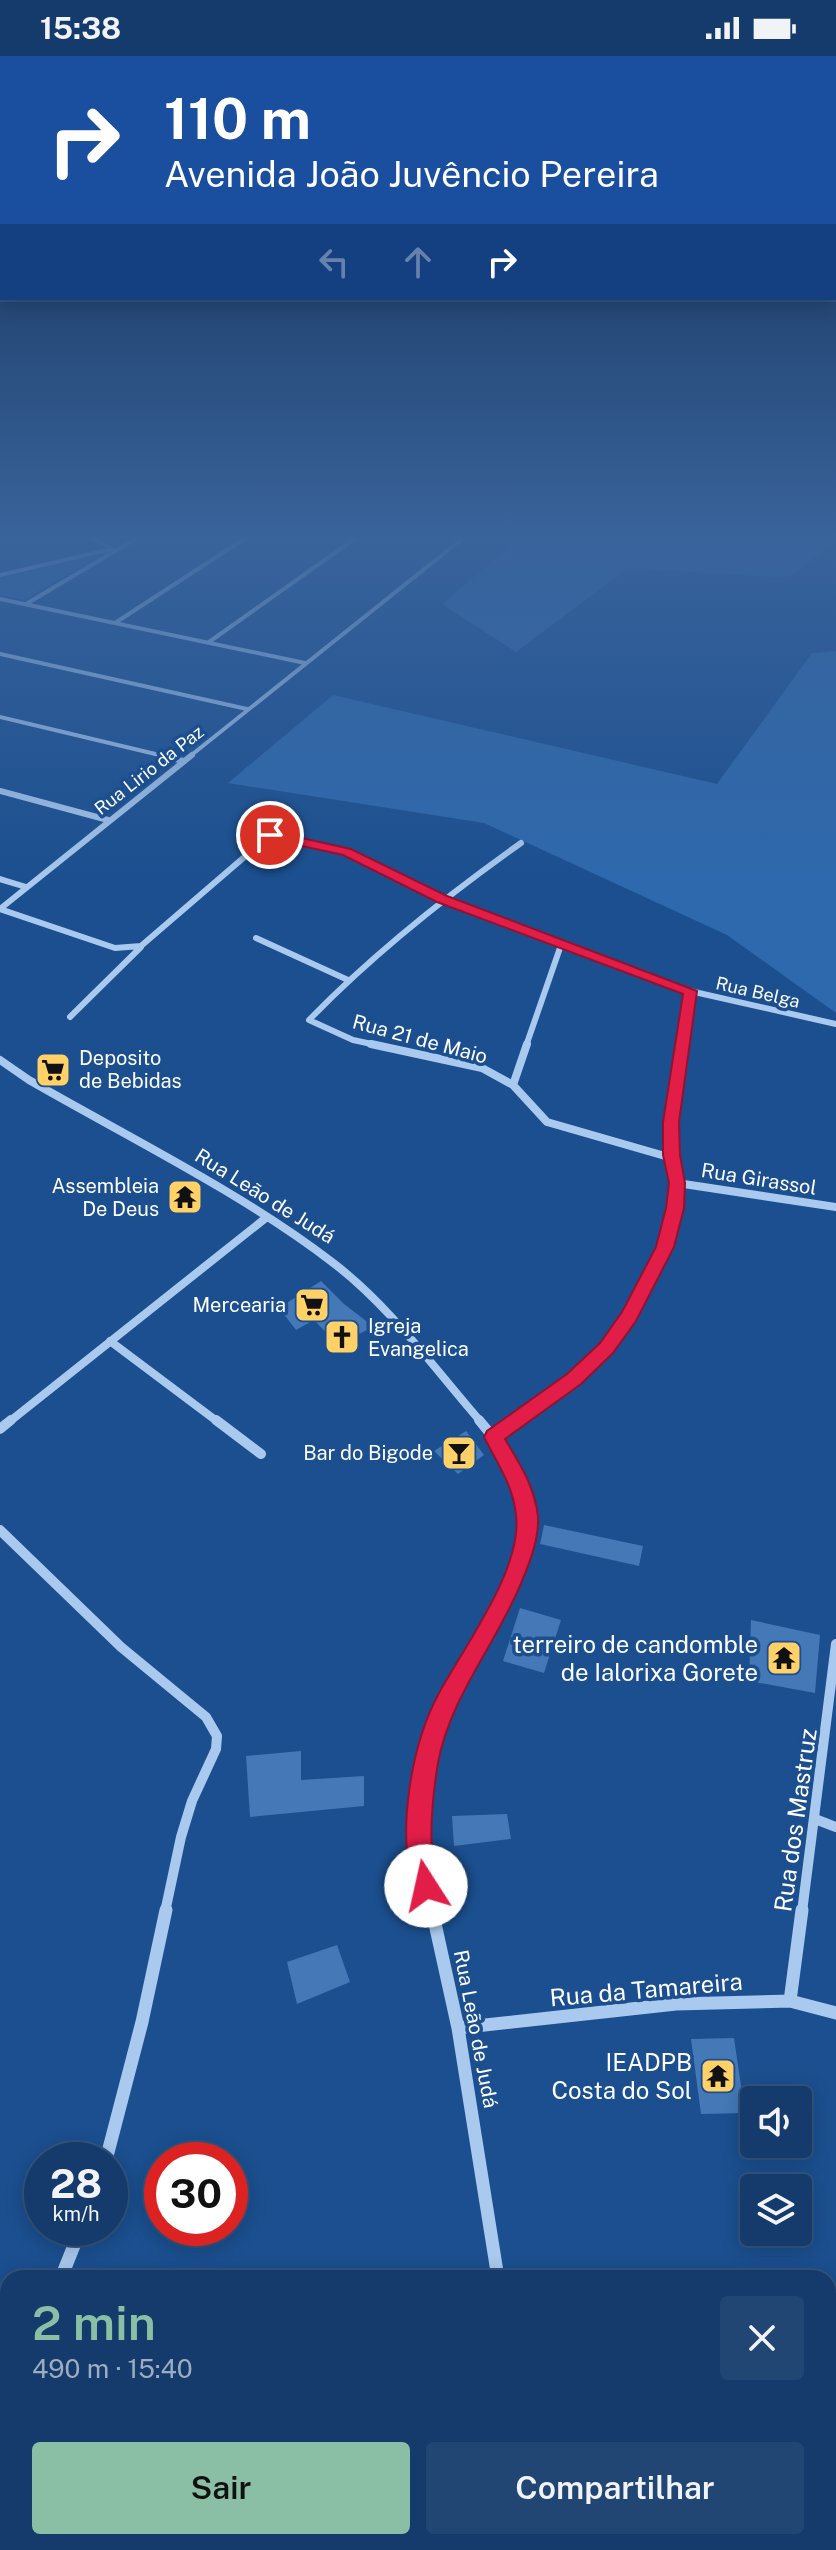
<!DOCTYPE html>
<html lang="pt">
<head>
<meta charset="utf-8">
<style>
  body { margin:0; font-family:"Public Sans",sans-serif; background:#214673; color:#f1f3f6; height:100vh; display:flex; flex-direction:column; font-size:30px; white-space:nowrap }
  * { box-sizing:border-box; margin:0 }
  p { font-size:26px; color:#9dadc1 }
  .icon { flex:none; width:44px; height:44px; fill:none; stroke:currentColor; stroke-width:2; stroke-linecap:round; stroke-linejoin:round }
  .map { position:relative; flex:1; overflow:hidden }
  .panel { position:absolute; left:0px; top:2214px; width:836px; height:280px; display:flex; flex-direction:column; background:#143b6b; border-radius:24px 24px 0 0; box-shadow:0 4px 20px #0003,0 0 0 2px #33557e }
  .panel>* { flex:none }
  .top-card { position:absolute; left:0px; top:0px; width:836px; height:244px; box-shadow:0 4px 20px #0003,0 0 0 2px #33557e; background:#1a4fa0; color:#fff; overflow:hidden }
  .tools { position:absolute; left:740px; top:2030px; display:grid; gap:16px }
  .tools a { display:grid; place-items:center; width:72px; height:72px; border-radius:8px; background:#143b6b; box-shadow:0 4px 20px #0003,0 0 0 2px #33557e; font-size:40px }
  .speed { position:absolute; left:24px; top:2086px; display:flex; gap:16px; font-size:40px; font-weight:700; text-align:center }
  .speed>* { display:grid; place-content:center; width:104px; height:104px; border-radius:50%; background:#143b6b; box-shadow:0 4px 20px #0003,0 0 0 2px #33557e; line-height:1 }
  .speed small { font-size:20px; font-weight:400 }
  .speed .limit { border:12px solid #d22; background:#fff; color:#111 }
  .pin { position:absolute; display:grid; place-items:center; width:68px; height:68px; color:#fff; margin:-34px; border:4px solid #fff; border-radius:50%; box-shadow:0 2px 8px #0007 }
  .me { position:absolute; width:88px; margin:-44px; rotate:350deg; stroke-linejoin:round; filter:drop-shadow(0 0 6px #0008) }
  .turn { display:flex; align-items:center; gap:28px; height:168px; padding:0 32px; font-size:36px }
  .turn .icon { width:104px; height:104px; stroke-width:2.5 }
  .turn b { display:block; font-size:56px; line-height:68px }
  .lanes { display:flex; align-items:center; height:76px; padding:0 32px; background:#0003; justify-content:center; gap:40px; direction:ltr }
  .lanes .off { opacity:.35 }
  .round { display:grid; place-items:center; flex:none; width:84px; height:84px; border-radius:8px; background:#214673 }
  .head { display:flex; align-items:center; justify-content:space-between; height:136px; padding:0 32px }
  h1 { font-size:48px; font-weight:600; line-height:60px; color:#8abfa5 }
  .button { display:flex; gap:16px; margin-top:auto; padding:16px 32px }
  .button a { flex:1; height:92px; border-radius:8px; background:#8abfa5; color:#111; font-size:32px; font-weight:600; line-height:92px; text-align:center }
  .button a+a { background:#214673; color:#f1f3f6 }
  .status { display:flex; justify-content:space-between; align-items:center; height:56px; padding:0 40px; background:#143b6b; direction:ltr }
  .status svg { height:22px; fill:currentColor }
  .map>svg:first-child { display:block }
  .green { fill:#2e69ad }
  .building { fill:#4478b7 }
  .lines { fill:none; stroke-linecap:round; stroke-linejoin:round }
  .street-far4 { stroke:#a9c9ee; stroke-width:4 }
  .street-far3 { stroke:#a9c9ee; stroke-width:6 }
  .street-far2 { stroke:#a9c9ee; stroke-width:8 }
  .street-far1 { stroke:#a9c9ee; stroke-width:10 }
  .street { stroke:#a9c9ee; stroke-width:13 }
  .route { fill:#e11d48; stroke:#92132f; stroke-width:2 }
  .labels { text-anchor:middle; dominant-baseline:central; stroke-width:7; stroke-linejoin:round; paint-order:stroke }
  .far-street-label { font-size:18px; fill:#fff; stroke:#1b4f8f }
  .street-label { font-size:20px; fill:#fff; stroke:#1b4f8f }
  .poi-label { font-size:20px; fill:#fff; stroke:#1b4f8f; text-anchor:end }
  .near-poi-label { font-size:24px; fill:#fff; stroke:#1b4f8f; text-anchor:end }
  .near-street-label { font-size:24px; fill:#fff; stroke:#1b4f8f }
</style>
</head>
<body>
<div class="status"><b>15:38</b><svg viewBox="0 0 49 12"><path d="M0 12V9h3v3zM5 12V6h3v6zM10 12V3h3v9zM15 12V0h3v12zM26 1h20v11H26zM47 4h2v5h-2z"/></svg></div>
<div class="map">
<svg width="836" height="2494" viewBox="0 0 836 2494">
  <rect width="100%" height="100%" fill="#1b4f8f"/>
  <!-- green -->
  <path class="green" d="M 523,479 L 836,479 L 836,484 L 789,522 L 628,512 L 516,596 L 442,548 Z
    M 99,499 L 24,544 L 0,539 L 0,522 Z
    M 836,595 L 836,957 L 727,879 L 484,767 L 228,727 L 333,639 L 717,728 L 812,597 Z"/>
  <!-- building -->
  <path class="building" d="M 321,1225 L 344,1248 L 374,1271 L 337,1288 L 314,1264 L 296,1274 L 279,1252 Z
    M 466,1375 L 484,1399 L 458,1418 L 434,1395 Z
    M 544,1469 L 643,1490 L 639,1510 L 540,1488 Z
    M 520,1552 L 561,1564 L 544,1617 L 503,1605 Z
    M 751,1564 L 820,1579 L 815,1637 L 749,1625 Z
    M 301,1695 L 301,1724 L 364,1720 L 364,1750 L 250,1761 L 246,1700 Z
    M 507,1758 L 511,1783 L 454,1790 L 452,1760 Z
    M 337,1889 L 350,1926 L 297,1948 L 287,1906 Z
    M 734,1982 L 745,2057 L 701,2058 L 691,1983 Z"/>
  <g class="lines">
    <!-- street-far4 -->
    <path class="street-far4" d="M 87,479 L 112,493
      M 0,480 L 8,479
      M 0,519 L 112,493
      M 0,543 L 305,607
      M 26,548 L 142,479
      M 115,567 L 250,479
      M 209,586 L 360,479
      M 0,598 L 247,653
      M 0,661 L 168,701
      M 189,701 L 467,479"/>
    <!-- street-far3 -->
    <path class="street-far3" d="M 159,699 L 183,705
      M 0,735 L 108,764
      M 0,823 L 26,831
      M 0,853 L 115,892 L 141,890 L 270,779 L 347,796 L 442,843 L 690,935 L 836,968
      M 0,853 L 192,699
      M 256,882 L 348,924
      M 70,961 L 141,891
      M 381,990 L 353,984 L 309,964 C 374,897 445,841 521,787
      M 526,990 L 561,889
      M 682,990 L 690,935"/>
    <!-- street-far2 -->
    <path class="street-far2" d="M 371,988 L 482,1012 L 513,1029
      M 527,988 L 513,1029 L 547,1066 L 672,1102
      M 0,1004 L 29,1024 C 128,1081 242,1137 332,1206 C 389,1249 434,1312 481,1366
      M 677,1127 L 836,1151
      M 110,1285 L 218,1366
      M 9,1366 L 267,1161
      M 515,1366 L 574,1323 L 607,1292 L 629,1260 L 665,1191 L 675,1152 L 677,1127 L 671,1099 L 671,1066 L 682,988"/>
    <!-- street-far1 -->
    <path class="street-far1" d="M 216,1364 L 261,1398
      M 0,1373 L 11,1364
      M 494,1381 L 517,1364
      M 0,1474 L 121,1591 L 206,1661 L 217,1680 L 216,1693 L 192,1745 L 181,1781 L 165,1856
      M 815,1763 L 836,1771
      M 432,1856 C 415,1778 414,1724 446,1648 C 452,1632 464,1616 472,1601 C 523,1511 556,1453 479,1364
      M 802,1856 L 836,1588"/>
    <!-- street -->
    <path class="street" d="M 432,1854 L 458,1972 L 498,2222
      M 790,1945 L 802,1854
      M 458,1972 L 676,1948 L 790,1945 L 836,1957
      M 106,2104 L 142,1966 L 166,1854
      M 61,2222 L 81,2172
      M 0,2322 L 8,2310
      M 536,2486 L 538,2494"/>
  </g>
  <!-- sky -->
  <linearGradient id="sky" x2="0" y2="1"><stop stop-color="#0f2b4f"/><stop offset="0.58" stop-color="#39639b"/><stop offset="1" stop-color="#39639b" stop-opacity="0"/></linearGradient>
  <rect width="836" height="828" fill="url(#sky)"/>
  <!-- route -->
  <path class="route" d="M 270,775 L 351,793 L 447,840 L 697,935 L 679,1066 L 680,1099 L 685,1127 L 684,1152 L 674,1191 L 636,1265 L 613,1297 L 581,1328 L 505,1383 C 520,1408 535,1431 538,1461 C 539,1483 530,1506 522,1525 C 497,1587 450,1641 438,1707 C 433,1737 430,1767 432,1798 C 433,1812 441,1825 435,1839 L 426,1842 L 417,1839 C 394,1783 411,1689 439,1637 C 464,1591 523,1512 516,1459 C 513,1429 497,1407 484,1381 L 487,1375 L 567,1318 L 600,1287 L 622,1256 L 656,1191 L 666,1152 L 669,1127 L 663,1099 L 663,1066 L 683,938 L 437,846 L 343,799 L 266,782 L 264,779 Z"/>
  <!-- icons -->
  <defs>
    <symbol id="supermarket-square" viewBox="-11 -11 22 22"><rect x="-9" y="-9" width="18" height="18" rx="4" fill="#ffd166" stroke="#1b4f8f"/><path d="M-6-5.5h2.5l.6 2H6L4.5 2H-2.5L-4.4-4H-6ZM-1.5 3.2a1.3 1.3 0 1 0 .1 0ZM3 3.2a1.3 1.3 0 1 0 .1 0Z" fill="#111"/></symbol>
    <symbol id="temple-square" viewBox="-11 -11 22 22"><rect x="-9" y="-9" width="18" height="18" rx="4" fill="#ffd166" stroke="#1b4f8f"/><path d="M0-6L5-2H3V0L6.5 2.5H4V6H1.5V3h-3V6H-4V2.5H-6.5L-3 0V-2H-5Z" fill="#111"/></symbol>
    <symbol id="church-square" viewBox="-11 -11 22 22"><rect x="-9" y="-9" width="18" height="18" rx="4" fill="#ffd166" stroke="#1b4f8f"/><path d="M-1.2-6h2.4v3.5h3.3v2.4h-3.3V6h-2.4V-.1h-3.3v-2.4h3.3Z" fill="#111"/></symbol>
    <symbol id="bar-square" viewBox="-11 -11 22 22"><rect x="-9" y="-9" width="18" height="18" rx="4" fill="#ffd166" stroke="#1b4f8f"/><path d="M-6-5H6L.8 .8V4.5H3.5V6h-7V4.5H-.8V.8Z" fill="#111"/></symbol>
  </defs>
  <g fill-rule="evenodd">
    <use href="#supermarket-square" x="33" y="994" width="40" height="40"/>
    <use href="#temple-square" x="165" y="1121" width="40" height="40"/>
    <use href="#supermarket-square" x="292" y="1229" width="40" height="40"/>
    <use href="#church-square" x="322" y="1261" width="40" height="40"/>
    <use href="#bar-square" x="439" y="1377" width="40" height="40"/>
    <use href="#temple-square" x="764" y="1582" width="40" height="40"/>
    <use href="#temple-square" x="698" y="2000" width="40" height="40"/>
  </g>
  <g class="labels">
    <!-- far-street labels -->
    <g class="far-street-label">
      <text transform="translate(149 714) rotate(-38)">Rua Lirio da Paz</text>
      <text transform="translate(758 936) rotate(13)">Rua Belga</text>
    </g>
    <!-- street labels -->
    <g class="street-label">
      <text transform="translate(420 983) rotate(15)">Rua 21 de Maio</text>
      <text transform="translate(759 1123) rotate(9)">Rua Girassol</text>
      <text transform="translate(265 1140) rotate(32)">Rua Leão de Judá</text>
      <text transform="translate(476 1973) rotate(79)">Rua Leão de Judá</text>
    </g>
    <!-- poi labels -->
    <g class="poi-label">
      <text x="79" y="1002" text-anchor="start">Deposito<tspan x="79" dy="23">de Bebidas</tspan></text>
      <text x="159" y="1130">Assembleia<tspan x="159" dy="23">De Deus</tspan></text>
      <text x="286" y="1249">Mercearia</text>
      <text x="368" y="1270" text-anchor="start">Igreja<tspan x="368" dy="23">Evangelica</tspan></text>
      <text x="433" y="1397">Bar do Bigode</text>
    </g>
    <!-- near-poi labels -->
    <g class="near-poi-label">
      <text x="758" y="1588">terreiro de candomble<tspan x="758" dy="28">de Ialorixa Gorete</tspan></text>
      <text x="692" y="2006">IEADPB<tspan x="692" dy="28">Costa do Sol</tspan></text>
    </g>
    <!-- near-street labels -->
    <g class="near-street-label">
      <text transform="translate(795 1764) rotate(-82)">Rua dos Mastruz</text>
      <text transform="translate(646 1933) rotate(-5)">Rua da Tamareira</text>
    </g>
  </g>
</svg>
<div class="tools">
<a><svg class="icon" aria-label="sound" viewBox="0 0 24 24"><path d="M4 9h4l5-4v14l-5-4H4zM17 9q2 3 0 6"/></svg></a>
<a><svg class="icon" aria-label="layers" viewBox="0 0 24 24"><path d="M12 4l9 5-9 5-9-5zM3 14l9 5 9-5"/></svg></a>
</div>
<div class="speed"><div>28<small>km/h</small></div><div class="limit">30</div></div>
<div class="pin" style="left:270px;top:779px;background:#d93025"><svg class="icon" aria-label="arrive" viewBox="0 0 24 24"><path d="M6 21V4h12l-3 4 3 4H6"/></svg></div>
<svg class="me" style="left:426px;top:1830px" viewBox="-20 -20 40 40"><circle r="19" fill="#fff"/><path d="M0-13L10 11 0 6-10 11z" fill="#e11d48"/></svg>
<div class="top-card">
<div class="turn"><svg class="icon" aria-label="right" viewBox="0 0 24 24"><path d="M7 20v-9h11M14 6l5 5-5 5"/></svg><div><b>110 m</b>Avenida João Juvêncio Pereira</div></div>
<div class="lanes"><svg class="icon off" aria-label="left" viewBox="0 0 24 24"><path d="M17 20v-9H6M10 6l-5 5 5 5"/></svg><svg class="icon off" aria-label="ahead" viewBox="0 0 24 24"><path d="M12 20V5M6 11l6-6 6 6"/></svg><svg class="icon" aria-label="right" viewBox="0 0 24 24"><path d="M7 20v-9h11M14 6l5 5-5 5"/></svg></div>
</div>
<section class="panel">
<div class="head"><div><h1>2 min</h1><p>490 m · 15:40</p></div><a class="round"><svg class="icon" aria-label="close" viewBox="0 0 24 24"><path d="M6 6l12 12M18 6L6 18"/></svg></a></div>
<div class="button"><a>Sair</a><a>Compartilhar</a></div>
</section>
</div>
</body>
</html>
